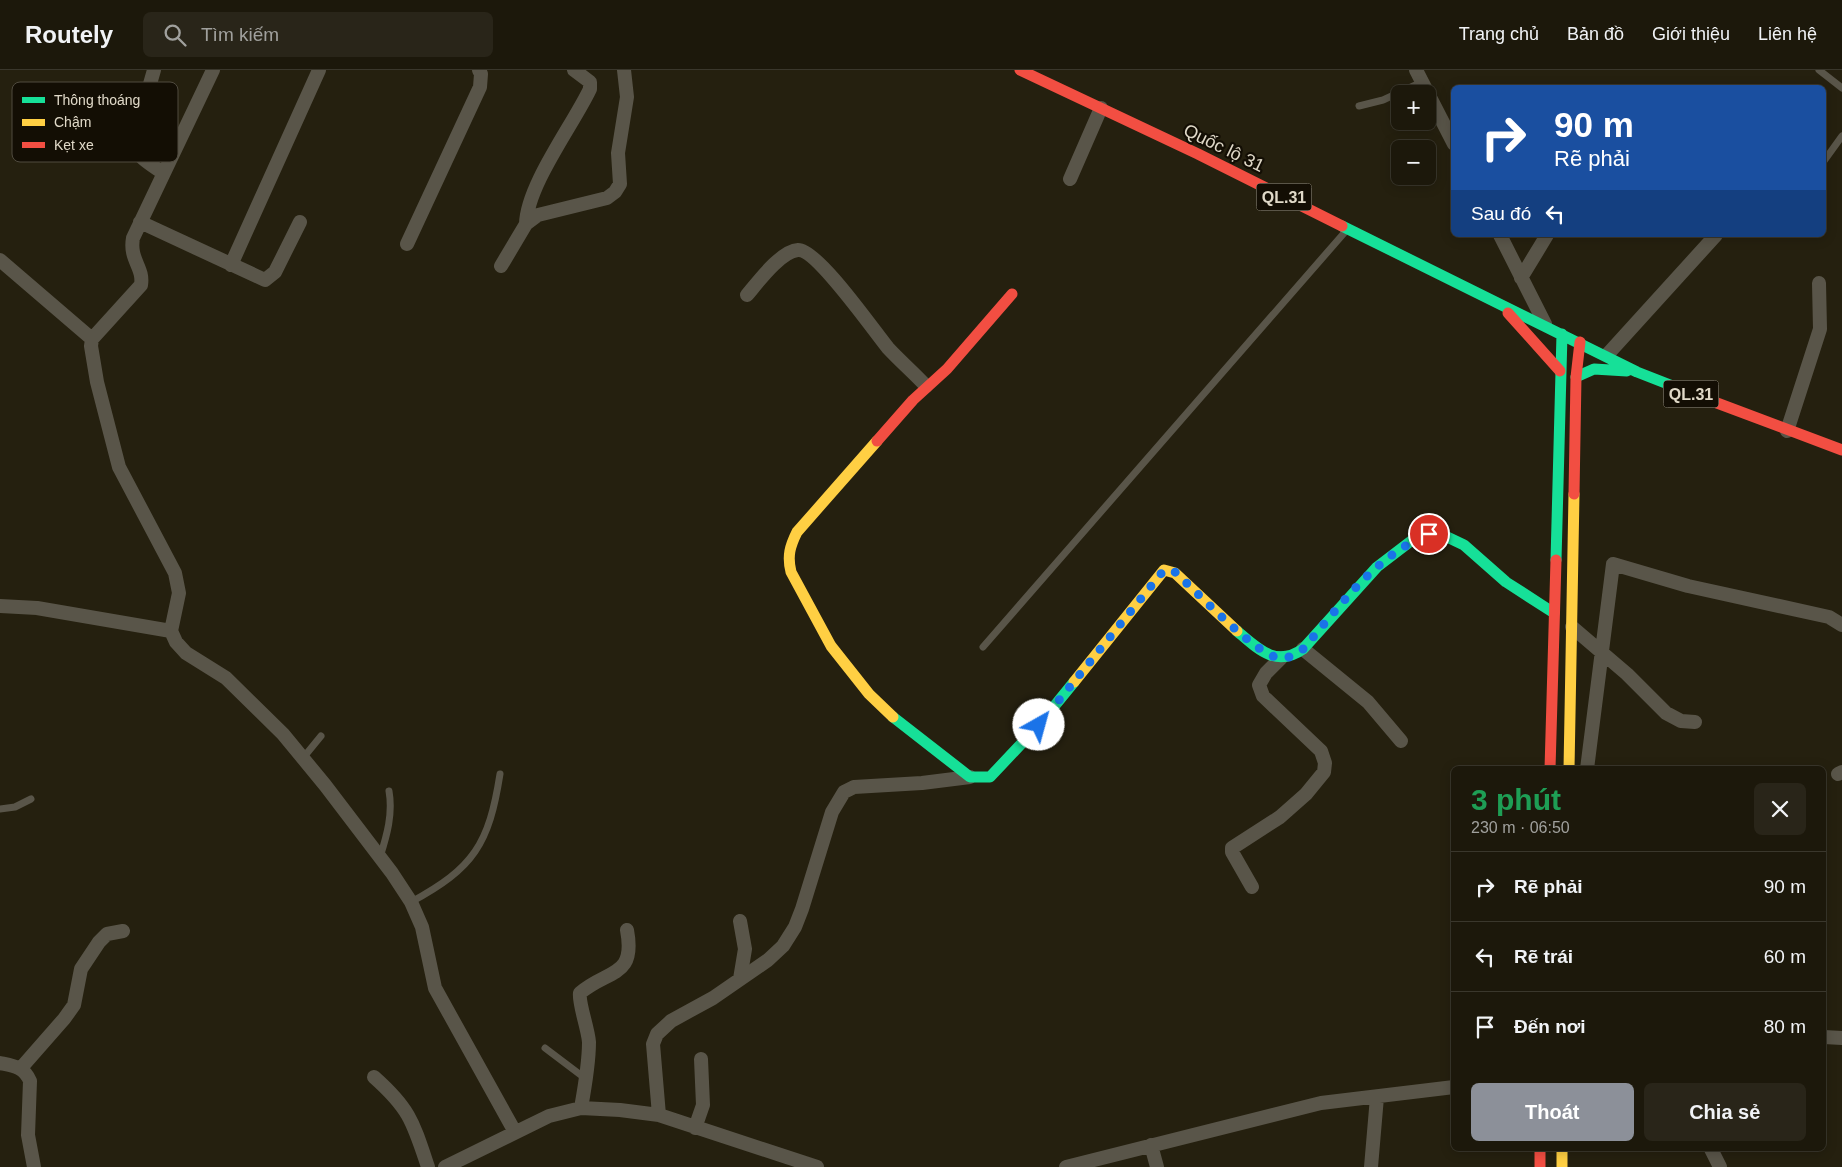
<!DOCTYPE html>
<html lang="vi">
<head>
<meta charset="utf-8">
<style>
  body { margin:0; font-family:Arial,sans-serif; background:#292519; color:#f1f3f6; height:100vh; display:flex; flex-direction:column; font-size:19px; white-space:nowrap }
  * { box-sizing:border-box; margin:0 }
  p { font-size:16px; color:#a0a09d }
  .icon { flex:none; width:28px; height:28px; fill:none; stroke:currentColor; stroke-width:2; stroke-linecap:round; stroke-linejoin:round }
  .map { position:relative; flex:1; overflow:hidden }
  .details { position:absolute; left:1451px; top:696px; width:375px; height:385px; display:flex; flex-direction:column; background:#1c180b; border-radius:8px; box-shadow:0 2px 12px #0003,0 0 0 1px #3a372c }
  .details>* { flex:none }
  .banner { position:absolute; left:1451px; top:15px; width:375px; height:152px; border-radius:8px; box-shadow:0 2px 12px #0003,0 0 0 1px #3a372c; background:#1a4fa0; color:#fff; overflow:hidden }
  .buttons { position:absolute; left:1391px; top:15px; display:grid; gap:10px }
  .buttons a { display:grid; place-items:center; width:45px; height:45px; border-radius:8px; background:#1c180b; box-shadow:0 2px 12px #0003,0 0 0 1px #3a372c; font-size:25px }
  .pin { position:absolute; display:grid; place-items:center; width:42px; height:42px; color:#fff; margin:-21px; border:2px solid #fff; border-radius:50%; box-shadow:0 1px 5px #0007 }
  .me { position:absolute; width:55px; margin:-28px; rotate:38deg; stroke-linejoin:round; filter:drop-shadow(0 0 4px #0008) }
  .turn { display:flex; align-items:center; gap:18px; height:105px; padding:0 20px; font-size:22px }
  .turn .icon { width:65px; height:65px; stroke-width:2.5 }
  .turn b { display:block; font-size:35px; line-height:42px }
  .then { display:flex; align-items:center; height:48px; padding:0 20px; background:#0003; gap:10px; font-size:19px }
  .round { display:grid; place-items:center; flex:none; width:52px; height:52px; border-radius:8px; background:#292519 }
  .summary { display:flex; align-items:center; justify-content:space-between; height:85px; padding:0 20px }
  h1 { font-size:30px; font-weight:600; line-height:38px; color:#1e9e55 }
  .primary-button { display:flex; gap:10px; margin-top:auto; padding:10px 20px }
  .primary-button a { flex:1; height:58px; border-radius:8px; background:#8c9099; color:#fff; font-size:20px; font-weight:600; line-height:58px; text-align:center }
  .primary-button a+a { background:#292519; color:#f1f3f6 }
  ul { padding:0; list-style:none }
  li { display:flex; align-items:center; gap:15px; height:70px; padding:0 20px; border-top:1px solid #3a372c }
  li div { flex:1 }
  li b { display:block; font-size:19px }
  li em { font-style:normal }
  header { display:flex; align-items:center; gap:30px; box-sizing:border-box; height:70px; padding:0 25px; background:#1c180b; border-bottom:1px solid #3a372c }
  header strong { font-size:24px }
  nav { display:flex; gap:28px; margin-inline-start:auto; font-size:18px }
  .search { width:350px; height:45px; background:#292519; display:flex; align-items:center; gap:12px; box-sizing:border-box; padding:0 18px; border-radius:8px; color:#a0a09d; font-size:19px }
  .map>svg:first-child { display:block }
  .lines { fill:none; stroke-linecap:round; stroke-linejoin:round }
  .lane { stroke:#595549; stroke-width:7 }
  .street { stroke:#595549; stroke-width:14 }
  .fast { stroke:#16e098; stroke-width:11 }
  .slow { stroke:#ffcf43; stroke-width:11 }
  .jam { stroke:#f24e42; stroke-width:11 }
  .route { stroke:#1a73e8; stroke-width:9; stroke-dasharray:0 16.2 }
  .labels { text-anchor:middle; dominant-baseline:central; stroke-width:4.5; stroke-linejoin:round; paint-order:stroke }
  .shield { fill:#130e04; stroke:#a29c8d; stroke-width:1 }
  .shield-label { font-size:16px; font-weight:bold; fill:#e0d9c8 }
  .street-label { font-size:18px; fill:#e0d9c8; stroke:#130e04 }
  .key { fill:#130e04; stroke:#504b3f; stroke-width:1 }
  .key-label { font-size:14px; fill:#e0d9c8 }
</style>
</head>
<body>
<header>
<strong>Routely</strong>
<div class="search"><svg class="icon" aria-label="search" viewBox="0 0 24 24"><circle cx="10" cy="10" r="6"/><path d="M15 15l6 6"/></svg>Tìm kiếm</div>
<nav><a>Trang chủ</a><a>Bản đồ</a><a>Giới thiệu</a><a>Liên hệ</a></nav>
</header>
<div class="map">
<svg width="1842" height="1097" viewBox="0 0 1842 1097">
  <rect width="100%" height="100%" fill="#25200f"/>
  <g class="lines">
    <!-- lane -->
    <path class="lane" d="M 1819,0 L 1842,18
      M 1359,36 L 1383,30 L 1422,12
      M 1824,91 L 1842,66
      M 983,577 L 1345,162
      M 303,688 L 321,666
      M 0,739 L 15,737 L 31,729
      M 380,787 C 387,765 393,744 389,721
      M 411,832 C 474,798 489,774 500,704
      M 545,978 L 586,1009"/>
    <!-- street -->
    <path class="street" d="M 154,0 L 133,73 C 136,87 152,95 163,103
      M 213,0 L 133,168 C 129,190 144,197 141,215 L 92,269 L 91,276 L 97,312 L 119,397 L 175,503 L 179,523 L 171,561 L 176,572 L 186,583 L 226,608 L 283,664 L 325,715 L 392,803 L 411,832 L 422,857 L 435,918 L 515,1062
      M 1416,0 L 1454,74
      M 1070,109 L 1101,38
      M 140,152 L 265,210 L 275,202 L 300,152
      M 526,154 C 527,115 573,55 590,19 L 590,12 L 574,0
      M 1500,165 L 1545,254
      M 407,174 L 480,17 L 481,4 L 479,0
      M 0,190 L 92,269
      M 231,195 L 319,0
      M 501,196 L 526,154 L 538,145 L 607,128 L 615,122 L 620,114 L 618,83 L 627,27 L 624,0
      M 1521,208 L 1547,165
      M 747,225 C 758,212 781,181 798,180 C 817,179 874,261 888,278 C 900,291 914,303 926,316
      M 1607,285 L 1716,165
      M 1787,361 L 1820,259 L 1819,213
      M 0,536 L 37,538 L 171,561
      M 1572,557 L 1627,604 L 1666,643 L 1681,651 L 1695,652
      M 1303,579 L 1368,632 L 1401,671
      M 1587,699 L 1613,494 L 1688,516 L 1829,547 L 1842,555
      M 1838,704 L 1842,702
      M 1252,817 L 1232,782 L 1232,778 L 1280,747 L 1306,724 L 1324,702 L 1325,693 L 1321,681 L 1263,626 L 1259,615 L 1266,603 L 1281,588
      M 740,851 L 745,879 L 740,909
      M 1824,967 L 1842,968
      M 0,993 C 14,996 24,997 30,1011 L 28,1065 L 34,1097
      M 21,998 L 64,949 L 74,935 L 81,899 L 99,872 L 107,864 L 123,861
      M 374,1007 C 410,1039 413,1052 428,1097
      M 581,1038 C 585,1016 589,994 589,972 C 588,958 578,932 580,923 C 608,899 636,908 627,860
      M 659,1045 L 653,974 L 657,964 L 671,951 L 713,928 L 768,890 L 783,876 L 795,857 L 802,839 L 832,742 L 844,722 L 854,717 L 922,713 L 970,707
      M 695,1058 L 703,1035 L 701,989
      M 1151,1075 L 1157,1097
      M 1711,1079 L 1720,1097
      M 445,1097 L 549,1046 L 581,1038 L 620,1040 L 659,1045 L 817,1097
      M 1066,1097 L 1321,1033 L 1454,1017
      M 1371,1097 L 1377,1027"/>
    <!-- fast -->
    <path class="fast" d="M 1342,156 L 1637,302 L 1701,327
      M 1576,307 L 1594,299 L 1627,301
      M 1556,490 L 1562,264
      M 1237,561 C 1258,579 1276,598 1303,579 L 1377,497 L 1411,471 L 1428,464 L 1443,465 L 1464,475 L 1506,512 L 1554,543
      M 893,647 L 970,707 L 990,707 L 1039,655 L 1074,612"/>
    <!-- slow -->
    <path class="slow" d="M 877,371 L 797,462 C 790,476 787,486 791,502 L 831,576 L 869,624 L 893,647
      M 1074,612 L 1164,500 L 1175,503 L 1237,561
      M 1569,699 L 1574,424
      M 1562,1079 L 1562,1097"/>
    <!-- jam -->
    <path class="jam" d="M 1020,0 L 1198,84 L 1342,156
      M 1508,243 L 1560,301
      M 1701,327 L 1842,380
      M 877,371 L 913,330 L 947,299 L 1012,224
      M 1574,424 L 1576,307 L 1580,272
      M 1550,699 L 1556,490
      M 1540,1079 L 1540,1097"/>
  </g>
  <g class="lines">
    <!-- route -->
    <path class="route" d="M 1039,655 L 1164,500 L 1175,502 C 1197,522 1253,582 1278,588 C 1287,590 1296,584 1303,579 C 1340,536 1375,486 1429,464"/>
  </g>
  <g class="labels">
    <!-- shield labels -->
    <g class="shield">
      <rect x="1256.5" y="113.5" width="55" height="27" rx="4"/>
      <rect x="1663.5" y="310.5" width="55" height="27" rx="4"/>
    </g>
    <g class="shield-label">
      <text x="1284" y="127">QL.31</text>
      <text x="1691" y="324">QL.31</text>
    </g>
    <!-- street labels -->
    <g class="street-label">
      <text transform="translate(1224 78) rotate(26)">Quốc lộ 31</text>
    </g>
  </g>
  <!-- legend -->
  <rect x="12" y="12" width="166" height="80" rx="8" class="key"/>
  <rect x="22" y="27" width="23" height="6" fill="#16e098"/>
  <rect x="22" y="49" width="23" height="7" fill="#ffcf43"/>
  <rect x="22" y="72" width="23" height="6" fill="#f24e42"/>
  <g class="key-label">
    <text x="54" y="35">Thông thoáng</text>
    <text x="54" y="57">Chậm</text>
    <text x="54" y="80">Kẹt xe</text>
  </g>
</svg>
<div class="buttons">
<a>+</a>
<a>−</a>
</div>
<div class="pin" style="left:1429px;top:464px;background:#d93025"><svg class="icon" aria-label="arrive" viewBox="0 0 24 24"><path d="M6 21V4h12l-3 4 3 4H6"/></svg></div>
<svg class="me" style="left:1039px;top:655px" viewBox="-20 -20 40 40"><circle r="19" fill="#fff"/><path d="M0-13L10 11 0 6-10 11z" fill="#1a73e8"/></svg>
<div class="banner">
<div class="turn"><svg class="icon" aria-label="right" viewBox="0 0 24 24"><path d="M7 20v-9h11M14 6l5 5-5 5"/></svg><div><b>90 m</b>Rẽ phải</div></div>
<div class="then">Sau đó<svg class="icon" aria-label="left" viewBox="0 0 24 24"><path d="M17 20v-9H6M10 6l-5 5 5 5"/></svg></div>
</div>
<section class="details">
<div class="summary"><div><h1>3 phút</h1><p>230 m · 06:50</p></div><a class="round"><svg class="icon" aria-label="close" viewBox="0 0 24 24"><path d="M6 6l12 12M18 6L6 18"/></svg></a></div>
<ul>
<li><svg class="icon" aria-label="right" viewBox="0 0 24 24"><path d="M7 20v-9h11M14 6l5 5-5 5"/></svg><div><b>Rẽ phải</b></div><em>90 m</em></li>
<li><svg class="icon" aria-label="left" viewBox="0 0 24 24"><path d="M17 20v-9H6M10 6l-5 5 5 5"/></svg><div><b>Rẽ trái</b></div><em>60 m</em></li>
<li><svg class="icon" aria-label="arrive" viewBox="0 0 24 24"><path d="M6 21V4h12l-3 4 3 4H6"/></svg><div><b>Đến nơi</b></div><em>80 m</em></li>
</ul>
<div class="primary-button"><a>Thoát</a><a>Chia sẻ</a></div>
</section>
</div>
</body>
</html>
